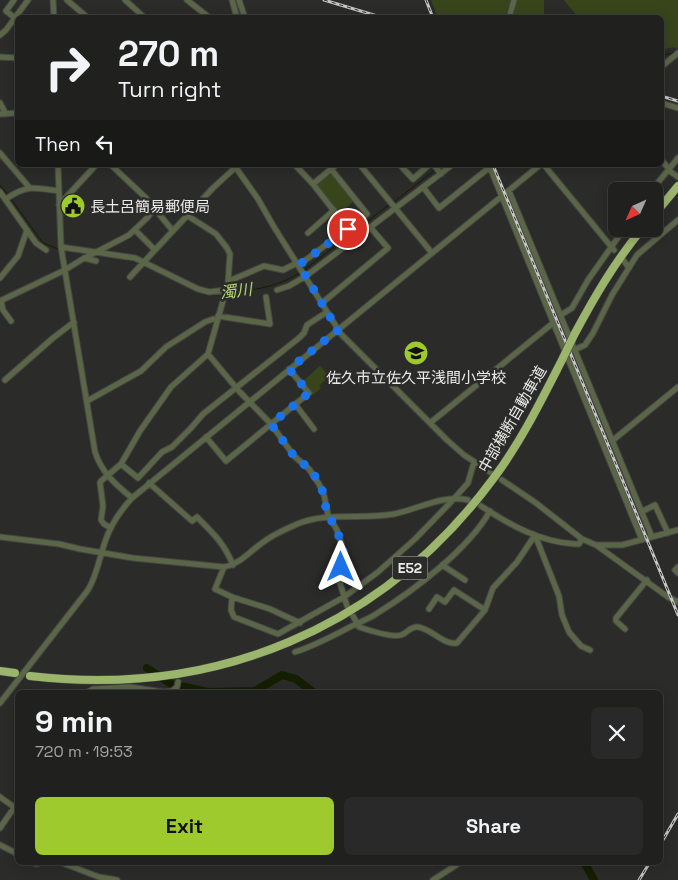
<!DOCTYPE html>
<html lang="en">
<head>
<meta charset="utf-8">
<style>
  body { margin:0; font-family:"Space Grotesk","Noto Sans JP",sans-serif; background:#282928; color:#f1f3f6; height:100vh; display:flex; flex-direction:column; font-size:19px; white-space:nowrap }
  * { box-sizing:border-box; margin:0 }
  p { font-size:16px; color:#a2a3a4 }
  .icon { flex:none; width:28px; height:28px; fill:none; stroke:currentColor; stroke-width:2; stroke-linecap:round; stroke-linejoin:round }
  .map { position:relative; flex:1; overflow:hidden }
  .side { position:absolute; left:15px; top:690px; width:648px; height:175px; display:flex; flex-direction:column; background:#20211f; border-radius:8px; box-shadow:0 2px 12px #0003,0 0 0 1px #3d3e3d }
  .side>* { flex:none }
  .banner { position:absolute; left:15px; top:15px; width:649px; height:152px; border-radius:8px; box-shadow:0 2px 12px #0003,0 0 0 1px #3d3e3d; background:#20211f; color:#f1f3f6; overflow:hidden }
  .needle { width:32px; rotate:225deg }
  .buttons { position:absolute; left:608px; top:182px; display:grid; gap:10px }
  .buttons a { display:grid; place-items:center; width:55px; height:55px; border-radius:8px; background:#20211f; box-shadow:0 2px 12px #0003,0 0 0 1px #3d3e3d; font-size:25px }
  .pin { position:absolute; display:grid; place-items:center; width:42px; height:42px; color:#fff; margin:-21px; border:2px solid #fff; border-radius:50%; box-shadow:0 1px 5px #0007 }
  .me { position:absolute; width:55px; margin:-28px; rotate:0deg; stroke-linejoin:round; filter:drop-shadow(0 0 4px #0008) }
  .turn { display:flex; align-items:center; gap:18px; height:105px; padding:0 20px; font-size:22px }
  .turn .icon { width:65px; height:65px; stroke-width:2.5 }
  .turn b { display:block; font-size:35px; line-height:42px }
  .then { display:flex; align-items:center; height:48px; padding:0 20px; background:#0003; gap:10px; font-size:19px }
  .round { display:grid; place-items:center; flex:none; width:52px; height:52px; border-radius:8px; background:#282928 }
  .headline { display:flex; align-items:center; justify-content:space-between; height:85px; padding:0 20px }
  h1 { font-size:30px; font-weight:800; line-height:38px }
  .action { display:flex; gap:10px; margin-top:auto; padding:10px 20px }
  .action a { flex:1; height:58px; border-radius:8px; background:#9fca2d; color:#111; font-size:20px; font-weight:800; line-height:58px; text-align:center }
  .action a+a { background:#282928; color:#f1f3f6 }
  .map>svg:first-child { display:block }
  .green { fill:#38451b }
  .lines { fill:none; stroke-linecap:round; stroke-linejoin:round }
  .stream { stroke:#141e00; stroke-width:1 }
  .river { stroke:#141e00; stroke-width:8 }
  .minor-casing { stroke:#464744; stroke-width:7 }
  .highway-casing { stroke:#464744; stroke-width:9 }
  .minor { stroke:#5b6649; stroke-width:5 }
  .highway { stroke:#9cb56d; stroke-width:8 }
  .rail-casing { stroke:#c6c7c4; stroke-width:3 }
  .rail { stroke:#2b2c29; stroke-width:1; stroke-dasharray:4; stroke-linecap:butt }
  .highway-bridge-casing { stroke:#464744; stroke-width:9; stroke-linecap:butt }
  .highway-bridge { stroke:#9cb56d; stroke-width:8 }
  .route { stroke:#1a73e8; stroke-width:9; stroke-dasharray:0 16.2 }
  .labels { text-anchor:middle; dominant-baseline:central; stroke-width:5; stroke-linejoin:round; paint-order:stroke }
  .shield { fill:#2b2c29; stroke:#b1b2af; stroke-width:1 }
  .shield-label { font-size:14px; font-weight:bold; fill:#eaebe8 }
  .poi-label { font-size:15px; fill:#eaebe8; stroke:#2b2c29; text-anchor:start }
  .street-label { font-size:15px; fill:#eaebe8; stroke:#2b2c29 }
  .water-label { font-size:16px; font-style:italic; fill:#b5d674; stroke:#2b2c29 }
</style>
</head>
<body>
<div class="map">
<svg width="678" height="880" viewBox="0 0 678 880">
  <rect width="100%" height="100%" fill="#2b2c29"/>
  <!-- green -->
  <path class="green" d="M 431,0 L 511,0 L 505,17 L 438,18 Z
    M 517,0 L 544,0 L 544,17 L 512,18 Z
    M 564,0 L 678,0 L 678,47 L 676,49 L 674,47 L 661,50 L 661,18 L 578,17 Z
    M 329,174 L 332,174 L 354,201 L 339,214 L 316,186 L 317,184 Z
    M 320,366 L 329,376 L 319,386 L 321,388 L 313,395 L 302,382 Z"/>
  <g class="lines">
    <!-- stream -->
    <path class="stream" d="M 661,56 L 675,52
      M 0,185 L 9,196
      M 11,199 L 43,243 L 58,249
      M 394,202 L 436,169
      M 65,250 L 73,251
      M 126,259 L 137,262
      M 304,270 L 390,204
      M 179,282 L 193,289
      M 199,292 L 207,295 L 222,293
      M 228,293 C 254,290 279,287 301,272"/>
    <!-- river -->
    <path class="river" d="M 147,668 L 171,684 L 208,692 L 255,691 L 282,675 L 296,679 L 313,692
      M 584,862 L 594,880"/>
    <defs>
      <path id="minor" d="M 14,0 L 6,11 L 15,18
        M 53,0 L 54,18
        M 67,0 L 88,18
        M 125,0 L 145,18
        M 187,0 L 210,18
        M 232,0 L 236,14 L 232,18
        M 239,0 L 245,18
        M 509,18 L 514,0
        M 0,35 L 6,30 L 28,0
        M 0,57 L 18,58
        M 661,67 L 678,53
        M 0,103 L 6,114
        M 661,103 L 678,108
        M 0,114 L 18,113
        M 0,153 L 29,187
        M 661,159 L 671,172 L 678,177
        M 58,165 L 61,247 L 95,452 C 102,473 115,484 132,498
        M 111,165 L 145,197 L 173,231
        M 234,165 L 258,199 L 274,227 L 341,334 L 447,440 L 464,455 L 490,472
        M 295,165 L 313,184 L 348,229
        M 360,165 L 432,253
        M 400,165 L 413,179 L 429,165
        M 434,165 L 441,174
        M 489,165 L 642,540
        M 544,165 L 614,250
        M 313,184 L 336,165
        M 423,187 L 439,208 L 490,167
        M 509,191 L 652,537
        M 651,191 L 678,158
        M 0,192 L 36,243 L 46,250
        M 6,199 C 26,185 35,187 59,191
        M 59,205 L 96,165
        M 135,230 L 155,250 L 213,188 L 238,165
        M 308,233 L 334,210
        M 61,247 L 135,258 L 198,289 L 209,292 L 226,290
        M 84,258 L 96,261
        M 624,261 L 629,268
        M 299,265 L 367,214 L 331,169
        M 130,277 L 155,250
        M 0,278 L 18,256 L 27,230
        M 229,281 L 264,266 L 283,270 L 297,263
        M 277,290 L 289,286 L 306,276 L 452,165
        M 0,301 L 65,270 L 81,260 L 129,235 L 147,218 L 155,208
        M 1,301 L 3,310 L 11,321
        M 322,303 L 388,248 L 370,227
        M 561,315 L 572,308 L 588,280 L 624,229
        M 218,316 L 270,324 L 266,297
        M 574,350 L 585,345 L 593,333 L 612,295 L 637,255 L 678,220
        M 208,354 L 238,390 L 271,424 L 294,456 L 309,469 L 319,484 L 324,495 L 328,515 L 337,530 L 343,549 L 344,555 L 340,583 L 347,606
        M 5,380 L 53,338 L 74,322
        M 87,401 L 141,371 L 166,347 L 205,322 L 213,319 L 217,320
        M 295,404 L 314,429
        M 430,423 L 553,323
        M 206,437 L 226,461 L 309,393 L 289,369
        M 612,441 L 678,387
        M 121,464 L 140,431 L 171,387 L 208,354 L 228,283 L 230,254 L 227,248 L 216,234 L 188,216
        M 502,480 L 536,503 L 582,539 L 596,545 L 622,545 L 678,530
        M 149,483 L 192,521 L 197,517 C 213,533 224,543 233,565
        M 481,506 C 510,525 540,542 575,544 L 579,544 L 582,539
        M 641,512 L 655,505 L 668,533
        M 111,528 L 104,524 L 101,520 L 103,506 L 100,483 L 101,481 L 121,464 L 138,478 L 162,452 L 172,447 L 191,428 L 203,414 L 299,338 L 304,333 L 307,325 L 327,312
        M 535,535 L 559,596 L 562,615 L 569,632 L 581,646 L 590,650
        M 0,537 L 59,544 L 80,549 L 133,558 L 224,567 C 240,564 249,552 262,543 C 272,535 284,530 295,525 C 326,511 362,520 394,514 C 418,509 444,494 468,500
        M 596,545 L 668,597 L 678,602
        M 442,565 L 465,580
        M 224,567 L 215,589 L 232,597 L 270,609 L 300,623
        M 678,567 L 675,570 L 678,573
        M 232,597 L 231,610 L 234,617 L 278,634 L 344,597 L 378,572 L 415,539 L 450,503 L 468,483 L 474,462
        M 429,609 L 437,597 L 445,602 L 454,590 L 485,610
        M 353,616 L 359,627 C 368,630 392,638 401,635 C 408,633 410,626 418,627 C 432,629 443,645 457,643 L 485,610 L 493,588 L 517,562 L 535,535
        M 625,629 L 616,621 L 616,618 L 647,580
        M 295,652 C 314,646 331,637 348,628 C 357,623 367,620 376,614 C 413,591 468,550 490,511
        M 88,692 L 93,689 L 130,687 L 163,692 L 172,691 L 177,687 L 178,682
        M 0,703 L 88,590 C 97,575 99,559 105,542 C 110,526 120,511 132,498 L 540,165
        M 0,797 L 14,807
        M 0,828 L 18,802
        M 0,845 L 18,854
        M 33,862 L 36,864 L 42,862
        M 60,862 L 99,877 L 117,880
        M 433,880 L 461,862"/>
      <path id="highway" d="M 654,215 L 678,186
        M 574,335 C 595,296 614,263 642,229
        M 0,671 L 15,673
        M 30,676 C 214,698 382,629 493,479 C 521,442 542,399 563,358"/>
    </defs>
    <!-- minor casing -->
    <use href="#minor" class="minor-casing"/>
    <!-- highway casing -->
    <use href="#highway" class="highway-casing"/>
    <!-- minor -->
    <use href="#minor" class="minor"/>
    <!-- highway -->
    <use href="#highway" class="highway"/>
    <defs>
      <path id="rail" d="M 324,0 L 384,18
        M 426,0 L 433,18
        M 661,96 L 678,101
        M 493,165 L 678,615
        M 660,845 L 678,814
        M 639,880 L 650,862"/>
    </defs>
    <!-- rail casing -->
    <use href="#rail" class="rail-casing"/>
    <!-- rail -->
    <use href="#rail" class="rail"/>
    <defs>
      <path id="highway-bridge" d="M 563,358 L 574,335"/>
    </defs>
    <!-- highway-bridge casing -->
    <use href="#highway-bridge" class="highway-bridge-casing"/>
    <!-- highway-bridge -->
    <use href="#highway-bridge" class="highway-bridge"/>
  </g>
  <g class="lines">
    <!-- route -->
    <path class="route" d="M 341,567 L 344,555 L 343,549 L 337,530 L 327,513 L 322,489 L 312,471 L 294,456 L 271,424 L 309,393 L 289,369 L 338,330 L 299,265 L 348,229"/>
  </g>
  <!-- icons -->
  <defs>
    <symbol id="civic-disc" viewBox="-11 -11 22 22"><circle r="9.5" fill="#9fca2d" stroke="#2b2c29"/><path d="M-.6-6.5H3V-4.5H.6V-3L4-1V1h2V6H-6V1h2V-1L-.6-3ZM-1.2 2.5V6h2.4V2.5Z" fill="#111"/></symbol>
    <symbol id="school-disc" viewBox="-11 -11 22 22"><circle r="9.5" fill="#9fca2d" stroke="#2b2c29"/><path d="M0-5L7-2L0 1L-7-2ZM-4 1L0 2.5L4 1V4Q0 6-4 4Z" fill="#111"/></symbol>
  </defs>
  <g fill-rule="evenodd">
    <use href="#civic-disc" x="59" y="192" width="28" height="28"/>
    <use href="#school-disc" x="402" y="339" width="28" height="28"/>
  </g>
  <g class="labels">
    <!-- shield labels -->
    <rect class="shield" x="392.5" y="556.5" width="35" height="23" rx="4"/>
    <g class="shield-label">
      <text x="410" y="568">E52</text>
    </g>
    <!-- poi labels -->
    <g class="poi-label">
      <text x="90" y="206">長土呂簡易郵便局</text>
      <text x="416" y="377" text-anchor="middle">佐久市立佐久平浅間小学校</text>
    </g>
    <!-- street labels -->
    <g class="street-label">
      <text transform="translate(512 419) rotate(-60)">中部横断自動車道</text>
    </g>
    <!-- water labels -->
    <g class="water-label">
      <text transform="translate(236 291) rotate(-7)">濁川</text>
    </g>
  </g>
</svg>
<div class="buttons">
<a><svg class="needle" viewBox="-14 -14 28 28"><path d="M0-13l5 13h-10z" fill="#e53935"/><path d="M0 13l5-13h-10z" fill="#a2a3a4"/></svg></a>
</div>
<div class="pin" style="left:348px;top:229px;background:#d93025"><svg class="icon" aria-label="arrive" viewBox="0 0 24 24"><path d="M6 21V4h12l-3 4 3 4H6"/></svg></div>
<svg class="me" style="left:341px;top:567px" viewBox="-20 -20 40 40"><path d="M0-17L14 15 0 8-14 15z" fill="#1a73e8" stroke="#fff" stroke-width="4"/></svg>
<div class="banner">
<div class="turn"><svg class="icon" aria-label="right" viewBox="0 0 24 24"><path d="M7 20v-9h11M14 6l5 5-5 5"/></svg><div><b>270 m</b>Turn right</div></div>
<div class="then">Then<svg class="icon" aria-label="left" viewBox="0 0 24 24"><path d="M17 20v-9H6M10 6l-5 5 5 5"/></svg></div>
</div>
<section class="side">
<div class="headline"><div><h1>9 min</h1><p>720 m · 19:53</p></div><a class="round"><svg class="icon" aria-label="close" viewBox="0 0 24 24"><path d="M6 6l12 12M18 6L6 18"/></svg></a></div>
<div class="action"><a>Exit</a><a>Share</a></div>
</section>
</div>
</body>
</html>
